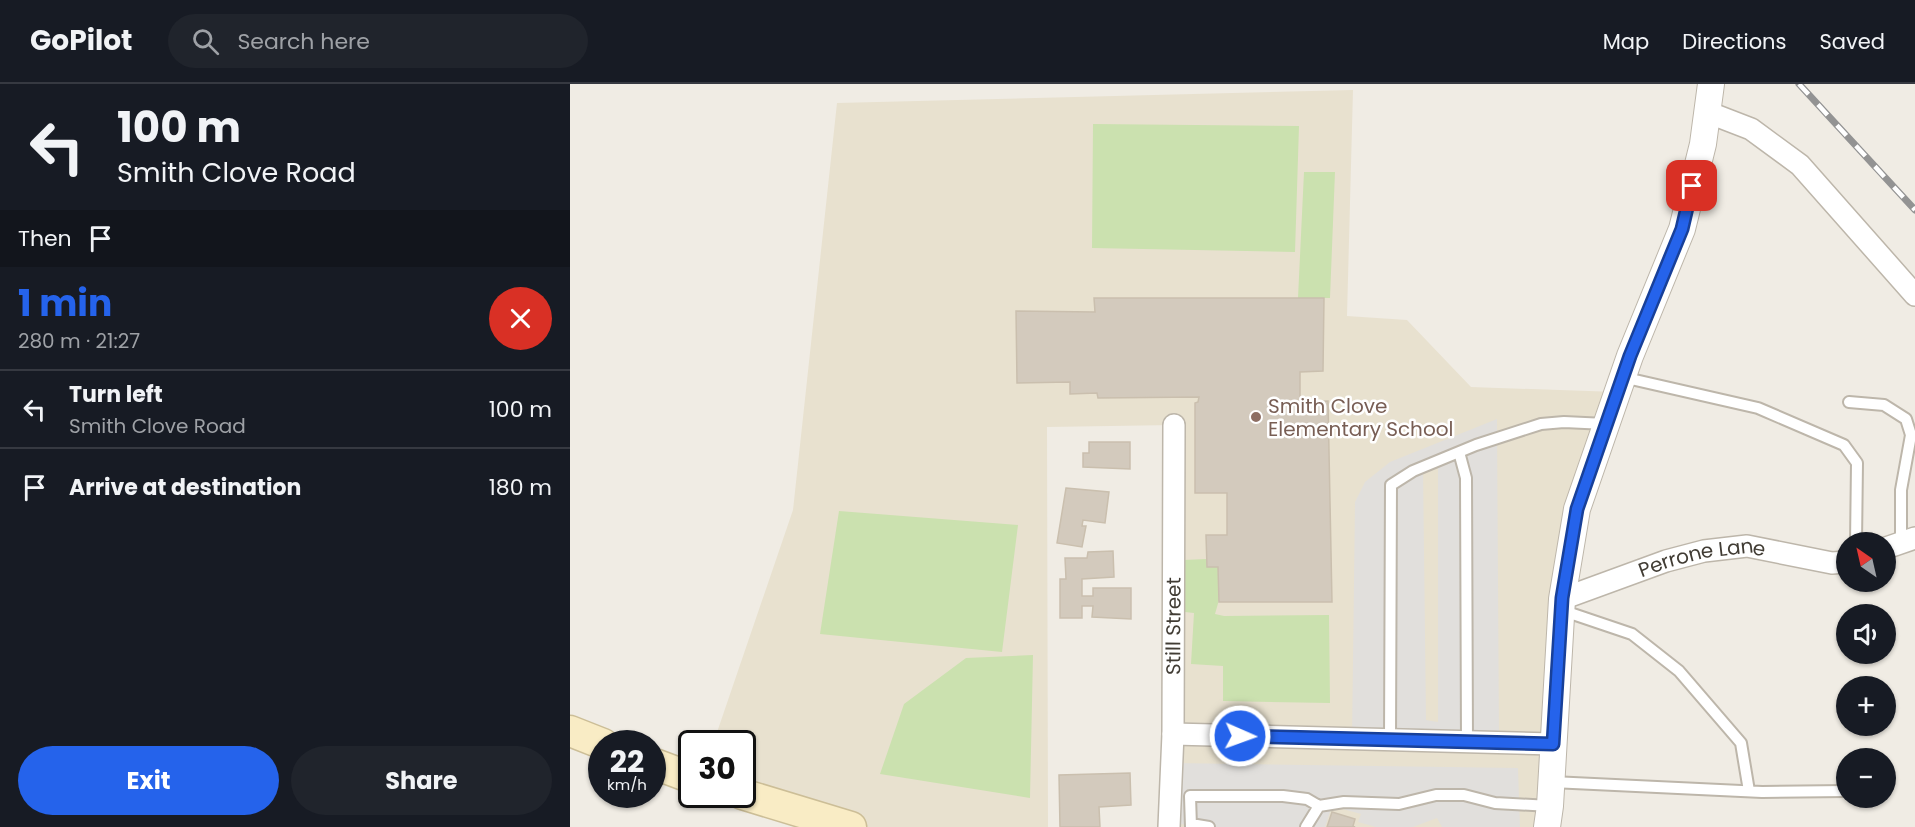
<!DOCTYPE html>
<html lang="en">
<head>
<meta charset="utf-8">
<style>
  body { margin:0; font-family:Poppins,sans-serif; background:#20242c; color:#f1f3f6; height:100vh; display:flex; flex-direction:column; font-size:22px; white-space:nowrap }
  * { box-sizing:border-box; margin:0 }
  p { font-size:20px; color:#9ea1a6 }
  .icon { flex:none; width:33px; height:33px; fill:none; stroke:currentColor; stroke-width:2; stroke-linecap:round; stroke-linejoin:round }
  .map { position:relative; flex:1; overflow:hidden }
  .details { display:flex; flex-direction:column; background:#171b24; width:570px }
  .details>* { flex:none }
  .guide { background:#171b24; color:#f1f3f6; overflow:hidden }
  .needle { width:39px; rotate:326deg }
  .fabs { position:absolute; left:1266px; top:448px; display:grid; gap:12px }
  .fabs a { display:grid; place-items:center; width:60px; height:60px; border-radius:50%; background:#171b24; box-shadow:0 2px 4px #0004; font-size:30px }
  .speed { position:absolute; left:18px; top:646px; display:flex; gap:12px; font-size:30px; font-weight:700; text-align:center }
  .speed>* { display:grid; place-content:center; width:78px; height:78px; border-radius:50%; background:#171b24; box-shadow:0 2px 4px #0004; line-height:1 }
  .speed small { font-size:15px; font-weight:400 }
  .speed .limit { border:3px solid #111; border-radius:9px; background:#fff; color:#111 }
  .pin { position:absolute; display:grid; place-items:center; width:51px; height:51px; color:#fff; margin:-26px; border-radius:12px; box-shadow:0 3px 9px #0006 }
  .me { position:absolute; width:66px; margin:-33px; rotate:92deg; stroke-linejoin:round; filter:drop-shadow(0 0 4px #0008) }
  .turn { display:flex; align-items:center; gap:21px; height:126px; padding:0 18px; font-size:27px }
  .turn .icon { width:78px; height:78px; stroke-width:2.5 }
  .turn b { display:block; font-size:42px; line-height:51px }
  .then { display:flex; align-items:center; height:57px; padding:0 18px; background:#0003; gap:12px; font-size:22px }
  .round { display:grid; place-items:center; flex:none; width:63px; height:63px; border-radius:32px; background:#20242c }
  .summary { display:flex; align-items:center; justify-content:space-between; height:102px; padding:0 18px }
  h1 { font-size:36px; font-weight:700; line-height:45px; color:#2563eb }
  .primary-button { display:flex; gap:12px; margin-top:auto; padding:12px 18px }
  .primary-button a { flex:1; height:69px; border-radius:36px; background:#2563eb; color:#fff; font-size:24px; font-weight:700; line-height:69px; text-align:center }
  .primary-button a+a { background:#20242c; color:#f1f3f6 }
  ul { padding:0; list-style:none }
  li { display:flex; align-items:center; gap:18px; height:78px; padding:0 18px; border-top:2px solid #363941 }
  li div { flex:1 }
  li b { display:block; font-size:22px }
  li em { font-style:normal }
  header { display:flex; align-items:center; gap:36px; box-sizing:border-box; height:84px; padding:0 30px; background:#171b24; border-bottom:2px solid #363941 }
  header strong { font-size:28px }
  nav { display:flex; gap:33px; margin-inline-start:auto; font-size:21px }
  .search { width:420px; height:54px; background:#20242c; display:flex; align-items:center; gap:15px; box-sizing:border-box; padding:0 21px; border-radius:33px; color:#9ea1a6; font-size:22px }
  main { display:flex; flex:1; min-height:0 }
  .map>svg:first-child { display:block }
  .education { fill:#e8e1cf }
  .green { fill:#cbe1af }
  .parking { fill:#e1dfdc; fill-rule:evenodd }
  .building { fill:#d3cabd; stroke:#cabfae; stroke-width:1.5 }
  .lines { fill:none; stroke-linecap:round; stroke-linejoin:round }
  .service-casing { stroke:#bdb6aa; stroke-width:14 }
  .minor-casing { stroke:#bdb6aa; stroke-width:24 }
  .tertiary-casing { stroke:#bdb6aa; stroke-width:28 }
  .secondary-casing { stroke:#ccbe97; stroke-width:33 }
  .service { stroke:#fff; stroke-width:10 }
  .minor { stroke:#fff; stroke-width:21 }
  .tertiary { stroke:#fff; stroke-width:26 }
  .secondary { stroke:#f9ecc5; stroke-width:30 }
  .rail-casing { stroke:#939393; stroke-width:7 }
  .rail { stroke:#fff; stroke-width:4.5; stroke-dasharray:14; stroke-linecap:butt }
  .route-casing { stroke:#184099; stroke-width:15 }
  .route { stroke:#2563eb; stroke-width:10 }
  .education-dot { fill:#8d6e63; stroke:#fff; stroke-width:2 }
  .labels { text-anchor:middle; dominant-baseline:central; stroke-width:5; stroke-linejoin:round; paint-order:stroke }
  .education-label { font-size:20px; fill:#785e54; stroke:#fff; text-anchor:start }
  .street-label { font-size:20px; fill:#413c34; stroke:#fff }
</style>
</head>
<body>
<header>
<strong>GoPilot</strong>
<div class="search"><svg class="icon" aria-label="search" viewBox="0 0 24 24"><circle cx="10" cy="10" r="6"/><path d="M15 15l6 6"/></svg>Search here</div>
<nav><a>Map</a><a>Directions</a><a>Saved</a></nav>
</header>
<main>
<section class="details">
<div class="guide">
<div class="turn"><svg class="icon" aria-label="left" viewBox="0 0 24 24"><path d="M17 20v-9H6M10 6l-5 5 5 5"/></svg><div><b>100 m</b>Smith Clove Road</div></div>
<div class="then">Then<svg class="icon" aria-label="arrive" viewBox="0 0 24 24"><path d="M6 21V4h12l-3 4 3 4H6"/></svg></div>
</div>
<div class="summary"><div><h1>1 min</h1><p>280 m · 21:27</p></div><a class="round" style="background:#d93025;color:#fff"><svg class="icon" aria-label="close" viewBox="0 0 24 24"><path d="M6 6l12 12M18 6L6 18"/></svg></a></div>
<ul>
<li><svg class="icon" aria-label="left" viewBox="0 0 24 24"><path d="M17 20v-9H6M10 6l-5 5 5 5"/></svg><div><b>Turn left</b><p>Smith Clove Road</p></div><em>100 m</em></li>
<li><svg class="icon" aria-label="arrive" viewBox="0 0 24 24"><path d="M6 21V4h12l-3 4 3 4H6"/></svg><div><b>Arrive at destination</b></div><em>180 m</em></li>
</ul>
<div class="primary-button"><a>Exit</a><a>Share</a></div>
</section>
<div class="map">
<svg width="1345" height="743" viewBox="0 0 1345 743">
  <rect width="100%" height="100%" fill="#f0ece4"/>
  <!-- education -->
  <path class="education" d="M 783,6 L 777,232 L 837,236 L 901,303 L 1047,308 L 1007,425 L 977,743 L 599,743 L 604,341 L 477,343 L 478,743 L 282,743 L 173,710 L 172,660 L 143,660 L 223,426 L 267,19 Z"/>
  <!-- green -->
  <path class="green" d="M 523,40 L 729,42 L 725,168 L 522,164 Z
    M 734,88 L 765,88 L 760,214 L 728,214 Z
    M 269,427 L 448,441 L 432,568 L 250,550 Z
    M 637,475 L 637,483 L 648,483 L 649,516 L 645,530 L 654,532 L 759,531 L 760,619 L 653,617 L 653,582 L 621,580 L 624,529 L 606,527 L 613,476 Z
    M 463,571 L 460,714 L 310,690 L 334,620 L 396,574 Z"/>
  <!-- parking -->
  <path class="parking" d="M 927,335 L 929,659 L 782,655 L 785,418 L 795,398 L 820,378 ZM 868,378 L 868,638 L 856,636 L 853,383 Z
    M 602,679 L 948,684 L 950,743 L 872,743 L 867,734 L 843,743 L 806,743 L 788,738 L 791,730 L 762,722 L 755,743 L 621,743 L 620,740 L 599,741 Z"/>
  <!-- building -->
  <path class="building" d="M 524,214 L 754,214 L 753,287 L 730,288 L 730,318 L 758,317 L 762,518 L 649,518 L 648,483 L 637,483 L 636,451 L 657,451 L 657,409 L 625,409 L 625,319 L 628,318 L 629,313 L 528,314 L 527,309 L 500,310 L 500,298 L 447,299 L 446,227 L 525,228 Z
    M 519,358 L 560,358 L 560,385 L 513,383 L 513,369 L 519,369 Z
    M 496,404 L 539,408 L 535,439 L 513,436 L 512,442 L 516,442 L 512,463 L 487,459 Z
    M 543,467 L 544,493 L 512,495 L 512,512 L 523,512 L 523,504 L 561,504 L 561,535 L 522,533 L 523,522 L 512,522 L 512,534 L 490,534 L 490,495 L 496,495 L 495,474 L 517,474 L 518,468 Z
    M 560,689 L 561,721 L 529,723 L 530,743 L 490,743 L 489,691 Z
    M 762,728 L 785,735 L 783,742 L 785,743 L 757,743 Z"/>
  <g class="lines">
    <defs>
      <path id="service" d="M 1052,293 L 1188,324 L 1274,361 L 1287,379 L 1286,459
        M 1279,318 L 1314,321 L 1336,335 L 1341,351 L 1331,406 L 1331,459
        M 889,368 L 896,394 L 897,658
        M 991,526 L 1062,550 L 1109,587 L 1171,659 L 1179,707
        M 820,656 L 821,401 L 843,387 L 906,361 L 971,340 L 994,338 L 1036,340
        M 982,698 L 1192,708 L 1276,707
        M 621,740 L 639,743
        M 621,743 L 620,712 L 713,712 L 737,715 L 749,722 L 774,718 L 829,720 L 866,711 L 894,711 L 925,719 L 980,722
        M 736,743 L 749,722"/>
      <g id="minor">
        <path d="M 1137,28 L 1181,45 L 1230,81 L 1345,211"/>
        <path d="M 1316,464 L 1345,454"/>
        <path id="s1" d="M 992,515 L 1096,477 L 1134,467 L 1177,462 L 1262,479 L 1276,478"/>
        <path d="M 603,650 L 983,660"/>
        <path id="s2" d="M 599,743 L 603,650 L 604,341"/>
      </g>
      <path id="tertiary" d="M 977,743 L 980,722 L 992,515 L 1007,425 L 1060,272 L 1112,145 L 1133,60 L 1141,0"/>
      <path id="secondary" d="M 0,647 L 33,660
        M 82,679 L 122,694
        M 172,710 L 281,743"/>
    </defs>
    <!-- service casing -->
    <use href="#service" class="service-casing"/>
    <!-- minor casing -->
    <use href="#minor" class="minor-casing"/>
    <!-- tertiary casing -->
    <use href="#tertiary" class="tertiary-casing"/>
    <!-- secondary casing -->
    <use href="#secondary" class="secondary-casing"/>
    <!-- service -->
    <use href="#service" class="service"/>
    <!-- minor -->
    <use href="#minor" class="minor"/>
    <!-- tertiary -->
    <use href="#tertiary" class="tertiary"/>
    <!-- secondary -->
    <use href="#secondary" class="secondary"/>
    <defs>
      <path id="rail" d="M 1229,0 L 1345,126"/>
    </defs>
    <!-- rail casing -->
    <use href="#rail" class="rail-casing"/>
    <!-- rail -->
    <use href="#rail" class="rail"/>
  </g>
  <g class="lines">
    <defs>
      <path id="route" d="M 670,652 L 983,660 L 992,514 L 1007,425 L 1060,272 L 1112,145 L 1122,102"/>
    </defs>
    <!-- route casing -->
    <use href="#route" class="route-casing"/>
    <!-- route -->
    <use href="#route" class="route"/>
  </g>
  <!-- markers -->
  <circle class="education-dot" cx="686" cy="333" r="6"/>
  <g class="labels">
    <!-- education labels -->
    <g class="education-label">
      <text x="698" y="322">Smith Clove<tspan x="698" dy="23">Elementary School</tspan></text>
    </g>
    <!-- street labels -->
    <g class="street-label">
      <text stroke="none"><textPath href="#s1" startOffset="147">Perrone Lane</textPath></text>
      <text stroke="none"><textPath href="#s2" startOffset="201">Still Street</textPath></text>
    </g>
  </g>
</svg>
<div class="fabs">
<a><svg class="needle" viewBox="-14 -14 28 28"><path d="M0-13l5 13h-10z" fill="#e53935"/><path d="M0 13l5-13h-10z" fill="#9ea1a6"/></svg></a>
<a><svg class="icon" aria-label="sound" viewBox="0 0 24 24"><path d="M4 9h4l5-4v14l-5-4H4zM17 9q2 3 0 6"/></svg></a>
<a>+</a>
<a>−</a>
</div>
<div class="speed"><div>22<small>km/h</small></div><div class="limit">30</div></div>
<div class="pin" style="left:1122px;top:102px;background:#d93025"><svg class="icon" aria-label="arrive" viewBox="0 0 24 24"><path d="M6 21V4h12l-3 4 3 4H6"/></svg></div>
<svg class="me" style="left:670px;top:652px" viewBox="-20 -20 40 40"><circle r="17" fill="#2563eb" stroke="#fff" stroke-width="3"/><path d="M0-11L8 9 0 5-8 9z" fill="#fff"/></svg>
</div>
</main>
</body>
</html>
